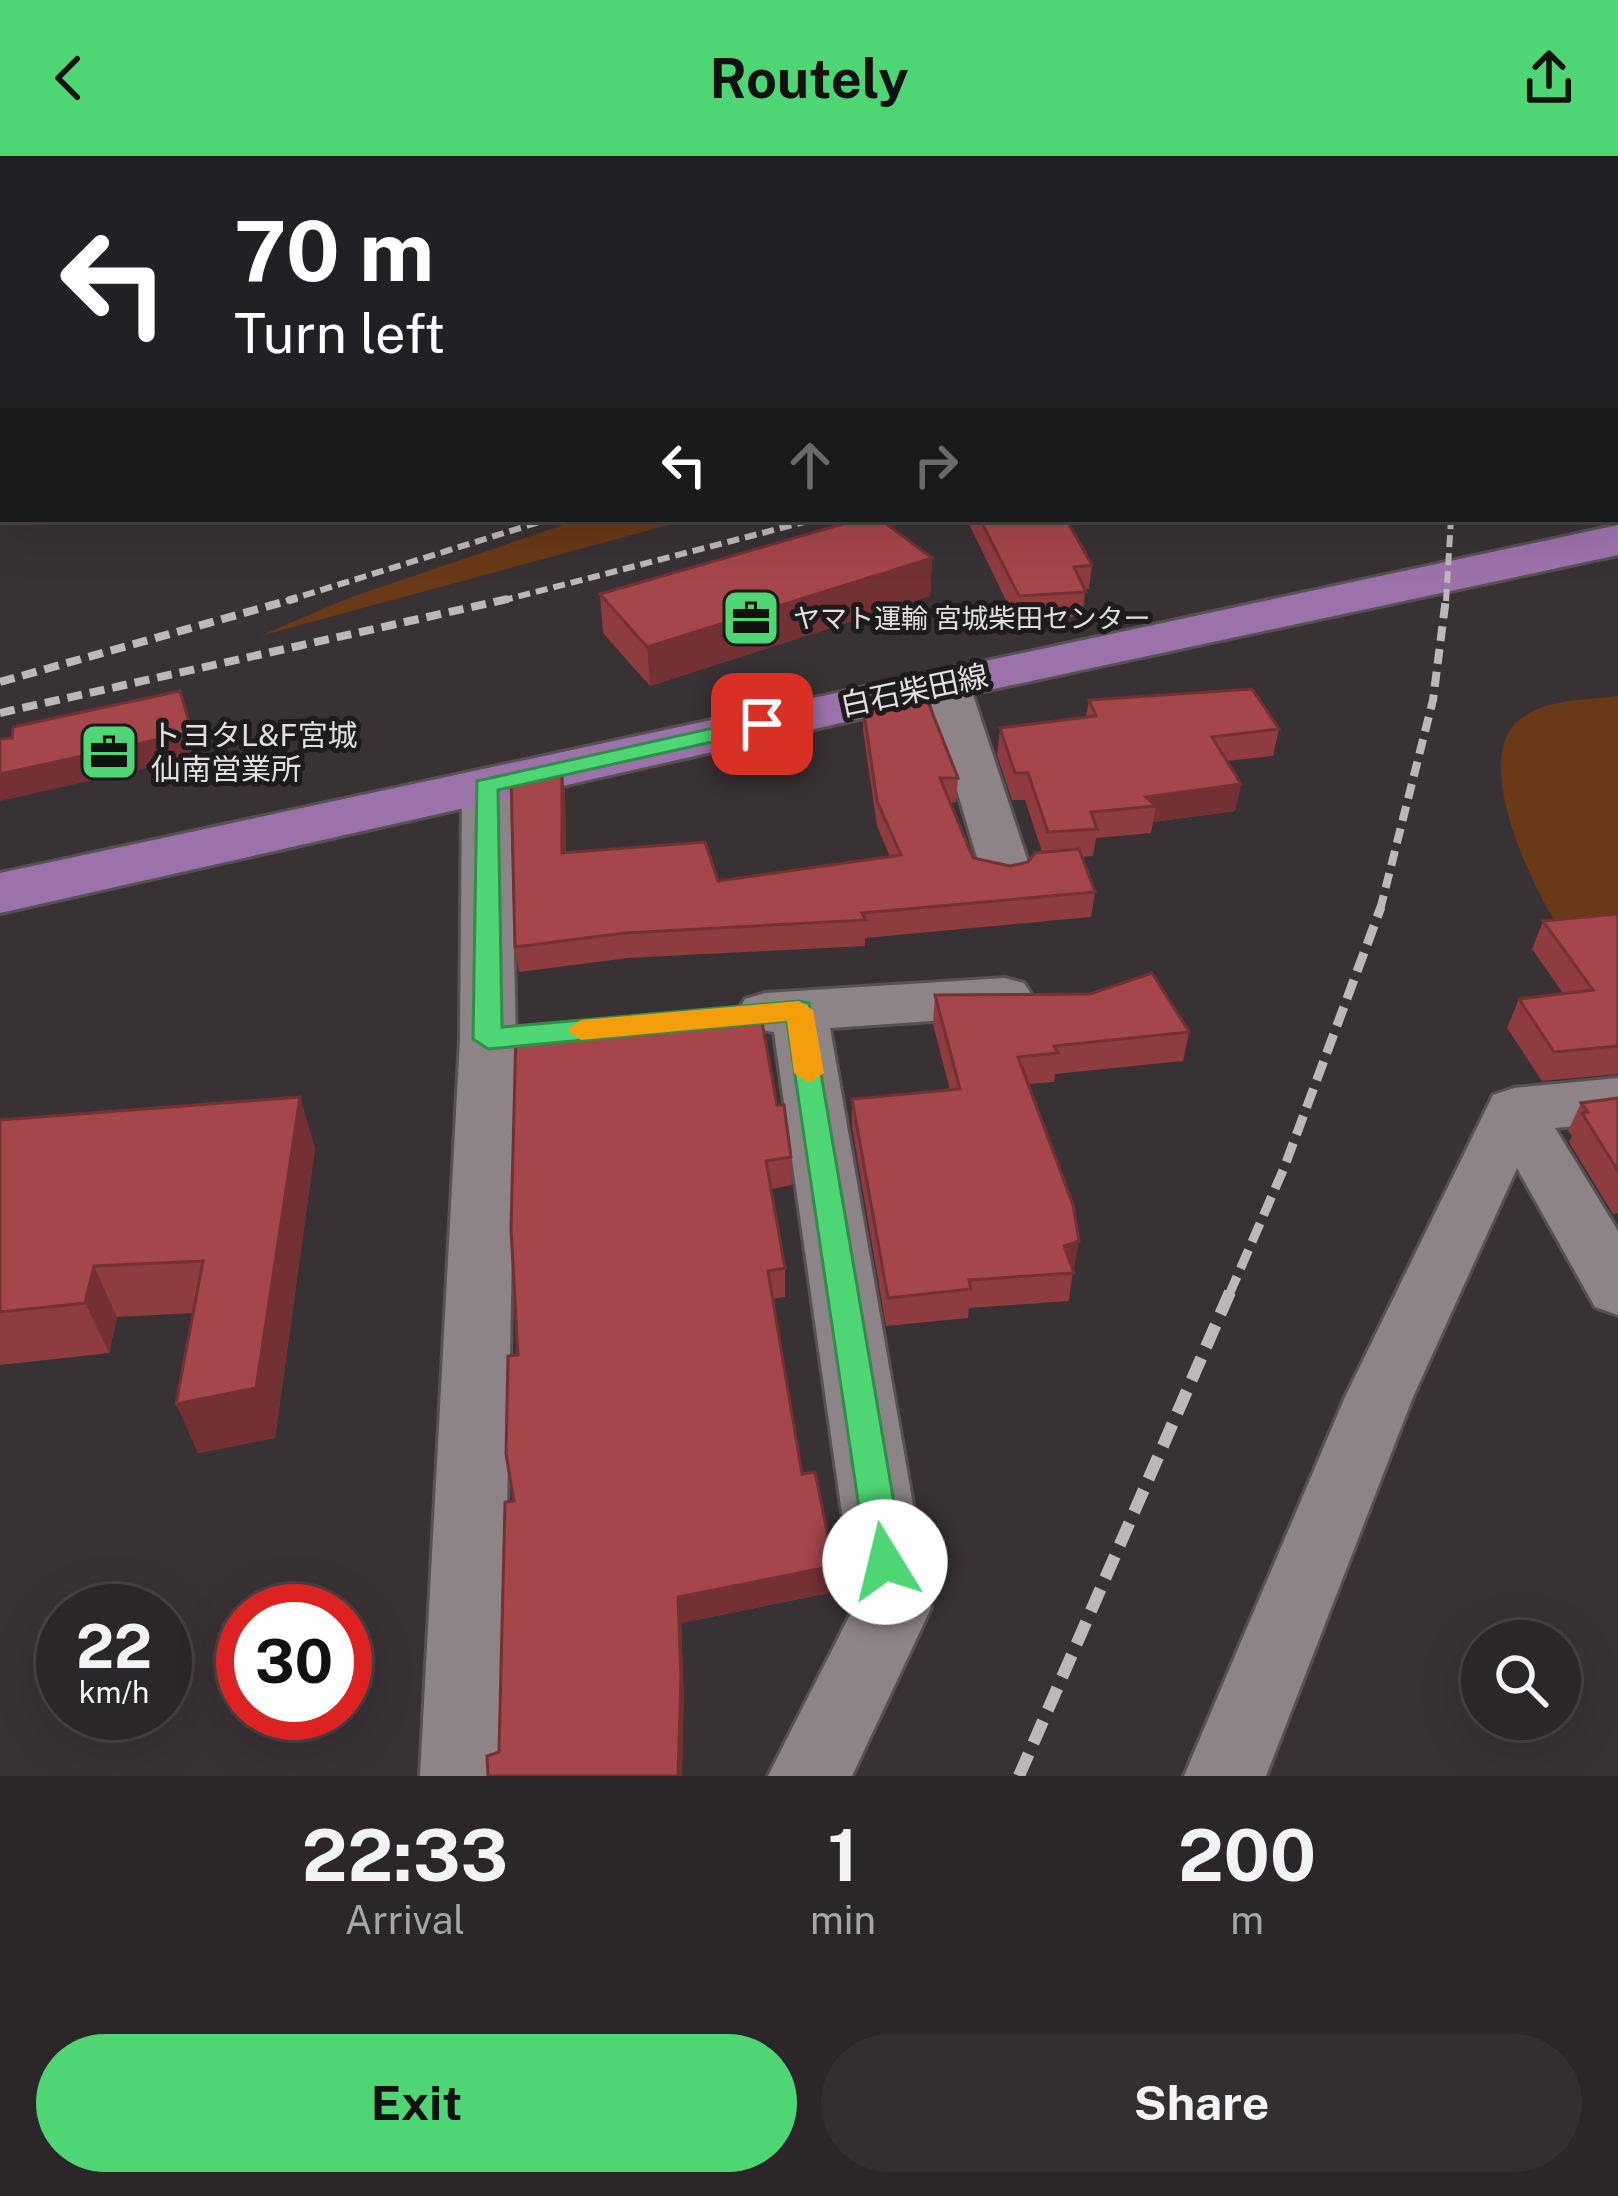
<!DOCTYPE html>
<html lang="en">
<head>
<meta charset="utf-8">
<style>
  body { margin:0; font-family:"Public Sans","Noto Sans JP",sans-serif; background:#332e30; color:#f1f3f6; height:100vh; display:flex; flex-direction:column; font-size:45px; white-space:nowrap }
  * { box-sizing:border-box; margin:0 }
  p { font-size:39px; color:#a6a5a8 }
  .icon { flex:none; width:66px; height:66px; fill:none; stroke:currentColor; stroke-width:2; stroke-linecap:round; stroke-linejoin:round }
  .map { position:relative; height:1620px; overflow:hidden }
  .sheet { display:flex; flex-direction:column; background:#2b2628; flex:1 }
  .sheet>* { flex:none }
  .guide { position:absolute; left:0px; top:0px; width:1620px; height:366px; box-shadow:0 12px 48px #0002,0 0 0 3px #474345; background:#202124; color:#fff; overflow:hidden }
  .controls { position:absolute; left:1461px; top:1464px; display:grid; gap:24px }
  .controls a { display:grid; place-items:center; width:120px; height:120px; border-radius:50%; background:#2b2628; box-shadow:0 12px 48px #0002,0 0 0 3px #474345; font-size:60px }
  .speed { position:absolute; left:36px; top:1428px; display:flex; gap:24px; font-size:60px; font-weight:700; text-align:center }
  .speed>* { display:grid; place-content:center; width:156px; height:156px; border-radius:50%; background:#2b2628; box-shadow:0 12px 48px #0002,0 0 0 3px #474345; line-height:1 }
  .speed small { font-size:30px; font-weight:400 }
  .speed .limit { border:18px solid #d22; background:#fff; color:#111 }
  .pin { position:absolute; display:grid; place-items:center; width:102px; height:102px; color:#fff; margin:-51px; border-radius:24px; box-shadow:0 6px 18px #0006 }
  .me { position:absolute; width:132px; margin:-66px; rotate:351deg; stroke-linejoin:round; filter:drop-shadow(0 0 9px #0008) }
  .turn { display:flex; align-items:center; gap:42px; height:252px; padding:0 36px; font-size:54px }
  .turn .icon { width:156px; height:156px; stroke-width:2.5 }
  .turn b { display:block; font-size:84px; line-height:102px }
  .lanes { display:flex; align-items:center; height:114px; padding:0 36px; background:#0003; justify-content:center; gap:60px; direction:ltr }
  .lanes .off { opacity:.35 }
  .eta { display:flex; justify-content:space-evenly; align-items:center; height:204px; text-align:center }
  .eta b { font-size:72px; font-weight:700; line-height:84px }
  .action { display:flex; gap:24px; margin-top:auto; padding:24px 36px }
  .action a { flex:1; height:138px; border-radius:72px; background:#4ed675; color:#111; font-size:48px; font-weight:700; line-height:138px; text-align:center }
  .action a+a { background:#332e30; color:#f1f3f6 }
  header { display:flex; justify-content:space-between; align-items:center; height:156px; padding:0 36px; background:#4ed675; color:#111; font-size:54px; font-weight:700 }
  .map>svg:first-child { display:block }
  .green { fill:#6a3917 }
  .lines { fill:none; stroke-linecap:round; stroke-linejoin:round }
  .street-casing { stroke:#575154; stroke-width:6 }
  .primary-casing { stroke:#575154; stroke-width:6 }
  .street { fill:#8d8488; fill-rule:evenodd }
  .primary { fill:#9c72ab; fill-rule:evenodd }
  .rail-far3 { stroke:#bcb7b9; stroke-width:6; stroke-dasharray:12 6; stroke-linecap:butt }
  .rail-far2 { stroke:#bcb7b9; stroke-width:8; stroke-dasharray:15 8; stroke-linecap:butt }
  .rail-far1 { stroke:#bcb7b9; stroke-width:9; stroke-dasharray:20 9; stroke-linecap:butt }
  .rail { stroke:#bcb7b9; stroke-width:12; stroke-dasharray:24 12; stroke-linecap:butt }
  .wall { fill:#8e3c40 }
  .shaded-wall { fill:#743134 }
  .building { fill:#a5464b; stroke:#743134; stroke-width:3 }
  .route { fill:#4ed675; stroke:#338b4c; stroke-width:3 }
  .slow { fill:#f59e0b }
  .labels { text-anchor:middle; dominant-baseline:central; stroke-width:10; stroke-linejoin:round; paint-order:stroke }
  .far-poi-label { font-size:27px; fill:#e3dee0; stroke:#1e1b1c; text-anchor:start }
  .street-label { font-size:30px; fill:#e3dee0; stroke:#1e1b1c }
  .poi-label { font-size:30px; fill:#e3dee0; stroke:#1e1b1c; text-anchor:start }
</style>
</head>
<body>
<header><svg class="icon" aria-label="back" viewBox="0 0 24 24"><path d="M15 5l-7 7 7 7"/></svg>Routely<svg class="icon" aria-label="share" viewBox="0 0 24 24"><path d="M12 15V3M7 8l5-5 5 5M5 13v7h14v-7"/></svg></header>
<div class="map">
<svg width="1618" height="1620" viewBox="0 0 1618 1620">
  <rect width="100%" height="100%" fill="#393235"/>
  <!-- green -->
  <path class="green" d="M 581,363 L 690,363 L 260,480 L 346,443 Z
    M 1618,540 L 1618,776 L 1564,780 C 1536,739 1469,605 1519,564 C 1544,543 1587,544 1618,540 Z"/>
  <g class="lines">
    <defs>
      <path id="street" d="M 947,514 L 963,518 L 969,527 L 1031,715 L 1024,727 L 1006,731 L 988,727 L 981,715 L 925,527 L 931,518 Z
        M 486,616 L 503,620 L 510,630 L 516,883 L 502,1620 L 420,1620 L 460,883 L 462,630 L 469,620 Z
        M 1005,822 L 1024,827 L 1033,841 L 1024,855 L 1005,860 L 830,872 L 931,1452 L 852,1620 L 768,1620 L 855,1449 L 774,876 L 745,871 L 737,857 L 745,843 L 765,837 Z
        M 1618,922 L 1618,966 L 1555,972 L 1618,1075 L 1618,1159 L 1595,1151 L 1517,1012 L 1413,1241 L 1266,1620 L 1184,1620 L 1345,1241 L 1493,939 L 1514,932 Z"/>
      <path id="primary" d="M 1618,369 L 1618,399 L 947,543 L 0,757 L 0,717 Z"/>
    </defs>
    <!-- street casing -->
    <use href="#street" class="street-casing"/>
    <!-- primary casing -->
    <use href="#primary" class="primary-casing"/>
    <!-- street -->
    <use href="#street" class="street"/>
    <!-- primary -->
    <use href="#primary" class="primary"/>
    <!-- rail-far3 -->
    <path class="rail-far3" d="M 286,445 L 549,363
      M 501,445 L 816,363
      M 1446,445 L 1451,363"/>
    <!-- rail-far2 -->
    <path class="rail-far2" d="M 0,526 L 297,442
      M 0,557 L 512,442
      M 1380,754 L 1433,544 L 1446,442"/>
    <!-- rail-far1 -->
    <path class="rail-far1" d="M 1229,1139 L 1284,1012 L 1381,751"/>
    <!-- rail -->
    <path class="rail" d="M 1019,1620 L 1230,1136"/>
  </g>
  <!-- wall -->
  <path class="wall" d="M 758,0 L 909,1 L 909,3 L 760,3 Z
    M 969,363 L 1066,363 L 1092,409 L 1089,433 L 1085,433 L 1083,460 L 1016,465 L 968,366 Z
    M 932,402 L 930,440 L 650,530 L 603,477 L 600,438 Z
    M 1089,544 L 1279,573 L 1273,600 L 1227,605 L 1241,628 L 1235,655 L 1153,666 L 1151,677 L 1096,682 L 1093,700 L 1082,701 L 1095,736 L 1091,761 L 865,782 L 865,790 L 628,802 L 519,816 L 515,791 L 562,614 L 565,639 L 566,697 L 718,725 L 890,701 L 877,670 L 863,574 L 863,550 L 958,622 L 956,646 L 950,647 L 973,702 L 1010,710 L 1028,706 L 1042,696 L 1025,644 L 1012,644 L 997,599 L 1000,572 L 1086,561 Z
    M 1618,758 L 1618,918 L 1542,925 L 1507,872 L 1519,843 L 1563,837 L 1532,793 L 1543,765 Z
    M 935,839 L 1189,876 L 1183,905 L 1055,918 L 1054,926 L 1028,928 L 1074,1113 L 1073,1114 L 1069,1145 L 969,1152 L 968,1162 L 886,1170 L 852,971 L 852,943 L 950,934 L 933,868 Z
    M 1618,942 L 1618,1057 L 1613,1058 L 1569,986 L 1572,980 L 1568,975 L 1581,947 Z
    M 777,949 L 791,1001 L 792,1029 L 771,1033 L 785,1112 L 785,1141 L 772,1143 L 802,1318 L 834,1436 L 681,1467 L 684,1547 L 499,1596 L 514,1345 L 518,1199 Z
    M 0,964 L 315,992 L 275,1282 L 198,1297 L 193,1157 L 117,1161 L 109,1197 L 0,1209 Z"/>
  <!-- shaded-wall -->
  <path class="shaded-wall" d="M 493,0 L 566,0 L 566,2 L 493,3 Z
    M 571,0 L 675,0 L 655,3 L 571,3 Z
    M 3,187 L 3,296 L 0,310 L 0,200 Z
    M 932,402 L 930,440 L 650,530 L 647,491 Z
    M 192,576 L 200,600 L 0,645 L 0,618 Z
    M 562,614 L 565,639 L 566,722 L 562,697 Z
    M 1241,628 L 1235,655 L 1153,666 L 1156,650 L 1146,641 Z
    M 300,941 L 315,992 L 275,1282 L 198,1297 L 176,1248 Z
    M 1079,1085 L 1074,1113 L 1059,1118 L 1064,1090 Z
    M 94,1110 L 117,1161 L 109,1197 L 85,1147 Z
    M 834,1410 L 834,1436 L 681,1467 L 684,1547 L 682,1620 L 678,1620 L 678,1441 Z"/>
  <!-- building -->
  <path class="building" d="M 0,0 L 357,0 L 357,3 L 3,3 L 3,187 L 0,200 Z
    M 433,0 L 490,0 L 491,3 L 395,3 Z
    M 777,0 L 908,0 L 909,1 L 881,3 L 779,3 Z
    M 1617,244 L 1618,244 L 1618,329 L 1617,329 Z
    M 860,363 L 880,363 L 932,402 L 647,491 L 600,438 Z
    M 980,363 L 1066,363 L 1092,409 L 1074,411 L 1086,436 L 1019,440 Z
    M 1252,533 L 1279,573 L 1212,581 L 1241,628 L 1146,641 L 1156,650 L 1091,656 L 1097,673 L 1048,676 L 1028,617 L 1015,617 L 1000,572 L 1096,560 L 1089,544 Z
    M 180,535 L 192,576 L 0,618 L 0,583 L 12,582 L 13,571 Z
    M 928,546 L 958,622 L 940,622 L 973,702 L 1010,710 L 1028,706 L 1035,697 L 1079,693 L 1095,736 L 862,757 L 866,764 L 625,777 L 515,791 L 511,620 L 562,614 L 562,697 L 705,686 L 718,725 L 901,699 L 877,645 L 863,550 Z
    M 1618,758 L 1618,890 L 1554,896 L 1519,843 L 1593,834 L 1543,765 Z
    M 1152,817 L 1189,876 L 1054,890 L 1058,897 L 1018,901 L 1073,1049 L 1079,1085 L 1064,1090 L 1074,1117 L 969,1124 L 971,1133 L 888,1142 L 852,943 L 960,933 L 935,839 L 1090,838 Z
    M 760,855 L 777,949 L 784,949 L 791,1001 L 766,1005 L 785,1112 L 768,1115 L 802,1318 L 815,1316 L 834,1410 L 678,1441 L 681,1522 L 678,1620 L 488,1620 L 487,1600 L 499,1596 L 505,1346 L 514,1345 L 506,1298 L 508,1200 L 518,1199 L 511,1073 L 516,876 Z
    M 300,941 L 256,1232 L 176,1248 L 203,1105 L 94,1110 L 85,1147 L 0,1156 L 0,964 Z
    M 1618,942 L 1618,1015 L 1582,957 L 1588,956 L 1581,947 Z"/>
  <!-- route -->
  <path class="route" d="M 762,561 L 774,568 L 770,573 L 498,634 L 502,871 L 799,845 L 809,847 L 904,1406 L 899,1418 L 885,1423 L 872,1418 L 867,1406 L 787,865 L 488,893 L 473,883 L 477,625 Z"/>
  <!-- slow -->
  <path class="slow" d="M 799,845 L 813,854 L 824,917 L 809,927 L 794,917 L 787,865 L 581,884 L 567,874 L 581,864 Z"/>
  <!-- icons -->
  <defs>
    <symbol id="office-square" viewBox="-11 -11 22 22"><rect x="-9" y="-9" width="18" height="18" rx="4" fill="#4ed675" stroke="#1e1b1c"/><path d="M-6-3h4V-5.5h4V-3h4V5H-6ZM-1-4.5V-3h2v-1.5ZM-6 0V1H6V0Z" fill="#111"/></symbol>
  </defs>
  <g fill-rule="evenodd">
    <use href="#office-square" x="718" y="429" width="66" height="66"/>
    <use href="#office-square" x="76" y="563" width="66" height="66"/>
  </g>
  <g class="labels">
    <!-- far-poi labels -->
    <g class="far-poi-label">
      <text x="793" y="462">ヤマト運輸 宮城柴田センター</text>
    </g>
    <!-- street labels -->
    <g class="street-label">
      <text transform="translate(914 534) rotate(-12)">白石柴田線</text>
    </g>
    <!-- poi labels -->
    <g class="poi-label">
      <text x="151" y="579">トヨタL&amp;F宮城<tspan x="151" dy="34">仙南営業所</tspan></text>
    </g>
  </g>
</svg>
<div class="controls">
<a><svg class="icon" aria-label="search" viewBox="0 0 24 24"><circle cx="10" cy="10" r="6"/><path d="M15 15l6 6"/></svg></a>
</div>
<div class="speed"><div>22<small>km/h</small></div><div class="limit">30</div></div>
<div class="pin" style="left:762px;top:568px;background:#d93025"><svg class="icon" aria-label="arrive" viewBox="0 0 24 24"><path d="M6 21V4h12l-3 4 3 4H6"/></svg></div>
<svg class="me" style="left:885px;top:1406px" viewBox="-20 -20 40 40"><circle r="19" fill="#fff"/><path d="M0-13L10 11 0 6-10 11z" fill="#4ed675"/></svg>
<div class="guide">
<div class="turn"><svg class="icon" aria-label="left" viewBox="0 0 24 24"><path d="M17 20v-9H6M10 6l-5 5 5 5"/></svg><div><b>70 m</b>Turn left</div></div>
<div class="lanes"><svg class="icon" aria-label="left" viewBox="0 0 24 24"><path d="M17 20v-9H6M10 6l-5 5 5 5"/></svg><svg class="icon off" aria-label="ahead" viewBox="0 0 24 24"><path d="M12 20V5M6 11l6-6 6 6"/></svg><svg class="icon off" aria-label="right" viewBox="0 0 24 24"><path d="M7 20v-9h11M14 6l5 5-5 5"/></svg></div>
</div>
</div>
<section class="sheet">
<div class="eta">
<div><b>22:33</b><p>Arrival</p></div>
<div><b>1</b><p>min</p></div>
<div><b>200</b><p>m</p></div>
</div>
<div class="action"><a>Exit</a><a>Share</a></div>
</section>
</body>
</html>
